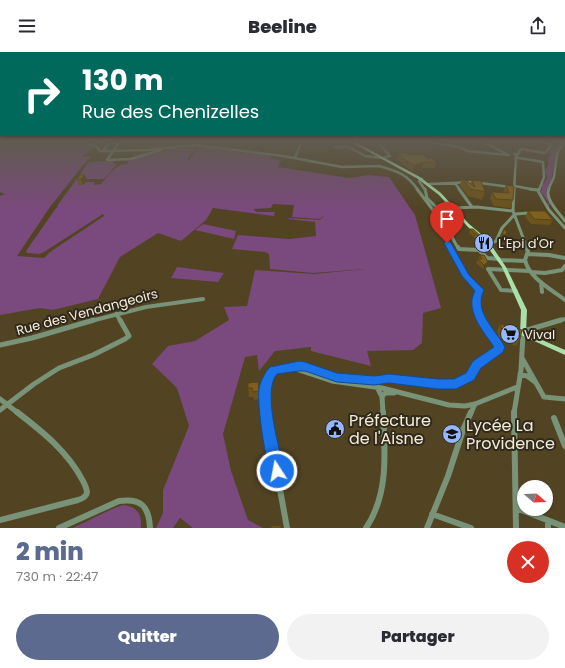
<!DOCTYPE html>
<html lang="fr">
<head>
<meta charset="utf-8">
<style>
  body { margin:0; font-family:Poppins,sans-serif; background:#f2f2f3; color:#2b2b33; height:100vh; display:flex; flex-direction:column; font-size:15px; white-space:nowrap }
  * { box-sizing:border-box; margin:0 }
  p { font-size:13px; color:#7c7c81 }
  .icon { flex:none; width:22px; height:22px; fill:none; stroke:currentColor; stroke-width:2; stroke-linecap:round; stroke-linejoin:round }
  .map { position:relative; height:476px; overflow:hidden }
  .side { display:flex; flex-direction:column; background:#fff; flex:1 }
  .side>* { flex:none }
  .top-card { position:absolute; left:0px; top:0px; width:565px; height:84px; box-shadow:0 1px 3px #0004; background:#00695c; color:#fff; overflow:hidden }
  .needle { width:26px; rotate:109deg }
  .fabs { position:absolute; left:517px; top:428px; display:grid; gap:8px }
  .fabs a { display:grid; place-items:center; width:36px; height:36px; border-radius:50%; background:#fff; box-shadow:0 1px 3px #0004; font-size:20px }
  .pin { position:absolute; display:grid; place-items:center; width:34px; height:34px; color:#fff; margin:-41px -17px; border-radius:50% 50% 50% 0; rotate:-45deg; box-shadow:0 0 4px #0007 }
  .pin .icon { rotate:45deg }
  .me { position:absolute; width:44px; margin:-22px; rotate:349deg; stroke-linejoin:round; filter:drop-shadow(0 0 3px #0008) }
  .turn { display:flex; align-items:center; gap:14px; height:84px; padding:0 16px; font-size:18px }
  .turn .icon { width:52px; height:52px; stroke-width:2.5 }
  .turn b { display:block; font-size:28px; line-height:34px }
  .round { display:grid; place-items:center; flex:none; width:42px; height:42px; border-radius:21px; background:#f2f2f3 }
  .head { display:flex; align-items:center; justify-content:space-between; height:68px; padding:0 16px }
  h1 { font-size:24px; font-weight:800; line-height:30px; color:#5b6a8e }
  .cta { display:flex; gap:8px; margin-top:auto; padding:8px 16px }
  .cta a { flex:1; height:46px; border-radius:24px; background:#5b6a8e; color:#fff; font-size:16px; font-weight:800; line-height:46px; text-align:center }
  .cta a+a { background:#f2f2f3; color:#2b2b33 }
  header { display:flex; justify-content:space-between; align-items:center; height:52px; padding:0 16px; background:#fff; font-size:18px; font-weight:800 }
  .map>svg:first-child { display:block }
  .green { fill:#7a497d }
  .lines { fill:none; stroke-linecap:round; stroke-linejoin:round }
  .minor-far4 { stroke:#799378; stroke-width:2.5 }
  .minor-far3 { stroke:#799378; stroke-width:3 }
  .minor-far2 { stroke:#799378; stroke-width:4 }
  .minor-far1 { stroke:#799378; stroke-width:5 }
  .minor { stroke:#799378; stroke-width:6 }
  .major { fill:#a9dfa8; fill-rule:evenodd }
  .wall { fill:#6c531c }
  .shaded-wall { fill:#584417 }
  .building { fill:#7e6121; stroke:#584417 }
  .route { fill:#1a73e8; stroke:#114b97 }
  .labels { text-anchor:middle; dominant-baseline:central; stroke-width:4; stroke-linejoin:round; paint-order:stroke }
  .poi-label { font-size:13px; fill:#f4ebd9; stroke:#312a1c; text-anchor:start }
  .street-label { font-size:13px; fill:#f4ebd9; stroke:#312a1c }
  .near-poi-label { font-size:16px; fill:#f4ebd9; stroke:#312a1c; text-anchor:start }
</style>
</head>
<body>
<header><svg class="icon" aria-label="menu" viewBox="0 0 24 24"><path d="M4 6h16M4 12h16M4 18h16"/></svg>Beeline<svg class="icon" aria-label="share" viewBox="0 0 24 24"><path d="M12 15V3M7 8l5-5 5 5M5 13v7h14v-7"/></svg></header>
<div class="map">
<svg width="565" height="476" viewBox="0 0 565 476">
  <rect width="100%" height="100%" fill="#524323"/>
  <!-- green -->
  <path class="green" d="M 0,90 L 87,90 L 95,95 L 81,105 L 92,104 L 83,113 L 50,155 L 17,204 L 44,206 L 50,200 L 104,164 L 103,162 L 44,200 L 39,202 L 27,201 L 26,199 L 56,156 L 58,155 L 57,154 L 89,110 L 115,109 L 113,112 L 117,112 L 104,127 L 82,127 L 79,133 L 83,133 L 86,130 L 95,130 L 94,133 L 101,132 C 108,124 116,111 127,112 L 129,109 L 125,109 L 152,101 L 154,102 L 177,96 L 197,94 L 188,106 L 188,109 L 198,95 L 271,104 L 269,106 L 281,108 L 278,115 L 349,126 L 369,123 L 389,125 L 415,163 L 441,256 L 423,261 L 422,291 L 413,298 L 367,299 L 371,314 L 311,299 L 311,295 L 275,299 L 259,319 L 257,303 L 245,305 L 223,382 L 231,419 L 248,468 L 263,476 L 193,476 L 180,466 L 173,476 L 156,476 L 163,461 L 163,438 L 189,374 L 177,336 L 152,312 L 168,294 L 195,289 L 229,268 L 224,255 L 247,254 L 255,218 L 314,222 L 366,217 L 313,221 L 270,217 L 269,202 L 265,200 L 232,197 L 238,183 L 289,187 L 316,184 L 315,170 L 288,167 L 289,166 L 320,168 L 324,164 L 322,165 L 320,167 L 292,165 L 294,153 L 273,152 L 271,156 L 253,157 L 257,160 L 275,160 L 274,164 L 213,156 L 206,168 L 181,189 L 158,181 L 120,205 L 98,247 L 53,258 L 40,256 L 0,263 L 0,144 L 5,142 L 0,140 Z
    M 559,90 L 562,90 L 556,101 L 551,130 L 546,138 L 547,144 L 552,152 L 549,152 L 549,156 L 547,152 L 549,151 L 540,139 L 542,138 L 542,133 L 547,126 L 545,119 L 549,111 L 547,108 L 551,101 L 547,101 L 549,97 L 558,93 Z
    M 203,172 L 236,179 L 234,187 L 195,178 Z
    M 177,215 L 224,221 L 218,230 L 171,226 Z
    M 123,453 C 137,455 142,461 141,476 L 73,476 L 112,457 Z"/>
  <g class="lines">
    <!-- minor-far4 -->
    <path class="minor-far4" d="M 88,90 L 97,95 L 100,99 L 103,99 L 109,91 L 118,91
      M 117,90 L 118,92 L 107,108 L 130,107 L 161,98
      M 378,90 L 390,104 L 383,106
      M 430,90 L 459,95 L 467,99 L 509,103
      M 483,90 L 507,102
      M 335,95 L 349,95 L 365,104 L 382,106
      M 103,99 L 147,98 L 195,93 L 283,104 L 342,115 L 380,114
      M 514,102 L 518,102 L 521,97 L 545,101 L 552,92 L 544,90
      M 516,104 L 519,106 L 543,110 L 544,125 L 539,138
      M 295,106 L 301,90
      M 379,114 C 397,119 407,122 418,138
      M 422,127 L 419,129 L 425,138
      M 455,131 L 460,138
      M 429,132 L 473,130 L 510,135
      M 515,134 L 535,138
      M 514,138 L 516,105
      M 548,138 L 554,125 L 557,102 L 563,90"/>
    <!-- minor-far3 -->
    <path class="minor-far3" d="M 417,137 L 436,162 L 450,196
      M 425,137 L 427,146 L 443,162 L 453,187 L 458,196
      M 459,137 L 472,155
      M 514,137 L 513,159 L 527,196
      M 530,137 L 538,138
      M 539,137 L 538,139 L 549,158 L 565,176
      M 549,137 C 544,146 559,161 565,169
      M 453,156 L 477,155 L 513,159
      M 515,162 L 530,161
      M 489,193 L 496,189 L 502,176 L 515,162"/>
    <!-- minor-far2 -->
    <path class="minor-far2" d="M 449,195 L 469,228 L 480,238 L 477,253 L 482,269
      M 458,195 L 459,197 L 479,198 L 487,206 L 499,207
      M 526,195 L 528,199 L 525,208 C 529,226 551,237 565,248
      M 527,202 L 549,203 L 565,206
      M 499,208 L 525,209
      M 531,220 L 545,221 L 562,218 L 565,214
      M 541,230 L 542,240
      M 516,239 L 501,238 L 488,217 L 530,219
      M 116,262 L 121,269
      M 91,269 L 146,255 L 203,247
      M 557,269 L 565,267"/>
    <!-- minor-far1 -->
    <path class="minor-far1" d="M 524,279 L 561,268
      M 0,293 L 32,286 L 94,268
      M 522,306 L 544,345 L 565,347
      M 293,316 L 332,329 L 382,336 L 449,353 L 465,354 L 475,352 L 517,335
      M 520,322 L 527,324 L 535,330
      M 377,335 L 382,345 L 383,361
      M 382,345 L 385,341 L 394,341
      M 0,347 L 18,361
      M 0,358 L 34,332 L 59,316 L 93,303 L 125,287 L 129,284 L 120,268
      M 266,361 C 263,345 264,331 274,318 L 286,315 L 305,314 L 337,325 L 375,329 L 389,327 L 438,332 L 456,332 L 470,324 L 477,313 L 500,295 L 482,268
      M 471,361 L 475,352
      M 514,361 L 521,318 L 523,282"/>
    <!-- minor -->
    <path class="minor" d="M 266,360 L 287,476
      M 514,360 L 516,476
      M 554,366 L 565,394
      M 516,456 L 565,475
      M 432,462 L 471,476
      M 0,468 L 78,448 C 90,444 88,439 83,429 C 68,400 43,380 17,360
      M 548,469 L 548,476
      M 59,476 L 119,449 C 141,446 149,454 150,476
      M 366,476 C 389,442 385,400 383,360
      M 427,476 L 448,424 L 463,378 L 471,360"/>
    <!-- major -->
    <path class="major" d="M 351,90 L 355,90 L 420,125 L 441,141 L 469,172 L 487,187 L 506,215 L 527,258 L 526,281 L 565,298 L 565,303 L 521,283 L 520,282 L 521,258 L 502,215 L 483,189 L 467,174 L 439,143 L 418,127 Z"/>
  </g>
  <!-- wall -->
  <path class="wall" d="M 398,101 L 428,107 L 436,110 L 435,116 L 422,116 L 413,119 L 401,112 L 401,111 L 397,107 Z
    M 462,126 L 470,132 L 472,128 L 485,140 L 482,148 L 468,144 L 460,133 Z
    M 77,128 L 87,128 L 83,133 L 79,133 Z
    M 506,133 L 513,148 L 510,156 L 494,154 L 490,147 L 492,140 L 503,141 Z
    M 528,159 L 553,168 L 550,173 L 531,172 L 525,165 Z
    M 470,177 L 482,185 L 480,189 L 478,189 L 469,181 Z
    M 504,178 L 506,183 L 504,187 L 501,186 Z
    M 480,203 L 488,210 L 486,214 L 483,217 L 476,211 Z
    M 500,272 L 507,276 L 513,279 L 514,276 L 520,287 L 516,294 L 507,291 L 507,288 L 499,286 L 497,279 Z
    M 258,330 L 259,347 L 254,348 L 253,345 L 249,345 L 248,336 Z
    M 524,442 L 524,454 L 520,453 L 520,445 Z"/>
  <!-- shaded-wall -->
  <path class="shaded-wall" d="M 424,110 L 422,116 L 413,119 L 414,113 Z
    M 85,123 L 87,128 L 83,133 L 81,127 Z
    M 488,210 L 486,214 L 483,217 L 484,213 Z"/>
  <!-- building -->
  <path class="building" d="M 398,101 L 406,101 L 409,103 L 422,102 L 428,107 L 432,106 L 436,110 L 424,110 L 414,113 L 402,106 L 403,106 Z
    M 80,123 L 85,123 L 81,127 L 77,128 Z
    M 462,126 L 475,135 L 472,128 L 481,129 L 485,140 L 470,137 Z
    M 506,133 L 514,134 L 513,148 L 496,147 L 492,140 L 509,141 Z
    M 528,159 L 545,159 L 553,168 L 534,167 Z
    M 470,177 L 473,177 L 482,185 L 479,185 Z
    M 504,178 L 507,179 L 506,183 L 502,182 Z
    M 480,203 L 484,203 L 488,210 L 484,213 L 478,207 L 482,207 Z
    M 500,272 L 507,274 L 507,276 L 514,279 L 514,276 L 522,278 L 520,287 L 511,284 L 511,281 L 503,280 Z
    M 258,330 L 259,339 L 253,340 L 252,336 L 248,336 L 248,331 Z
    M 271,474 L 281,474 L 281,476 L 271,476 Z"/>
  <!-- sky -->
  <linearGradient id="sky" x2="0" y2="1"><stop stop-color="#2d2513"/><stop offset="0.57" stop-color="#605b50"/><stop offset="1" stop-color="#605b50" stop-opacity="0"/></linearGradient>
  <rect width="565" height="157" fill="url(#sky)"/>
  <!-- route -->
  <path class="route" d="M 447,188 L 451,191 L 469,223 L 484,238 C 473,260 496,278 505,295 L 503,300 L 481,316 L 474,328 L 456,337 L 438,337 L 389,331 L 374,333 L 337,330 L 305,319 L 299,319 L 277,322 C 262,339 280,397 284,419 L 282,424 L 277,426 L 272,424 C 265,409 257,354 259,337 C 260,330 265,320 270,315 L 299,309 L 305,310 L 337,321 L 374,324 L 389,322 L 438,327 L 454,327 L 466,321 L 473,309 L 494,295 C 484,280 464,258 475,239 L 462,224 L 444,191 Z"/>
  <!-- icons -->
  <defs>
    <symbol id="restaurant-disc" viewBox="-11 -11 22 22"><circle r="9.5" fill="#95b7fd" stroke="#312a1c"/><path d="M-5-6h1v4h1v-4h1v4h1v-4h1v5L-1.5 .5V6h-2V.5L-5-1ZM5-6V6H3V1.5H1.5Q1.5-4 5-6Z" fill="#111"/></symbol>
    <symbol id="supermarket-disc" viewBox="-11 -11 22 22"><circle r="9.5" fill="#95b7fd" stroke="#312a1c"/><path d="M-6-5.5h2.5l.6 2H6L4.5 2H-2.5L-4.4-4H-6ZM-1.5 3.2a1.3 1.3 0 1 0 .1 0ZM3 3.2a1.3 1.3 0 1 0 .1 0Z" fill="#111"/></symbol>
    <symbol id="civic-disc" viewBox="-11 -11 22 22"><circle r="9.5" fill="#95b7fd" stroke="#312a1c"/><path d="M-.6-6.5H3V-4.5H.6V-3L4-1V1h2V6H-6V1h2V-1L-.6-3ZM-1.2 2.5V6h2.4V2.5Z" fill="#111"/></symbol>
    <symbol id="school-disc" viewBox="-11 -11 22 22"><circle r="9.5" fill="#95b7fd" stroke="#312a1c"/><path d="M0-5L7-2L0 1L-7-2ZM-4 1L0 2.5L4 1V4Q0 6-4 4Z" fill="#111"/></symbol>
  </defs>
  <g fill-rule="evenodd">
    <use href="#restaurant-disc" x="473" y="180" width="22" height="22"/>
    <use href="#supermarket-disc" x="499" y="271" width="22" height="22"/>
    <use href="#civic-disc" x="324" y="366" width="22" height="22"/>
    <use href="#school-disc" x="441" y="371" width="22" height="22"/>
  </g>
  <g class="labels">
    <!-- poi labels -->
    <g class="poi-label">
      <text x="498" y="191">L'Epi d'Or</text>
      <text x="524" y="282">Vival</text>
    </g>
    <!-- street labels -->
    <g class="street-label">
      <text transform="translate(87 260) rotate(-15)">Rue des Vendangeoirs</text>
    </g>
    <!-- near-poi labels -->
    <g class="near-poi-label">
      <text x="349" y="368">Préfecture<tspan x="349" dy="18">de l'Aisne</tspan></text>
      <text x="466" y="373">Lycée La<tspan x="466" dy="18">Providence</tspan></text>
    </g>
  </g>
</svg>
<div class="fabs">
<a><svg class="needle" viewBox="-14 -14 28 28"><path d="M0-13l5 13h-10z" fill="#e53935"/><path d="M0 13l5-13h-10z" fill="#7c7c81"/></svg></a>
</div>
<div class="pin" style="left:447px;top:191px;background:#d93025"><svg class="icon" aria-label="arrive" viewBox="0 0 24 24"><path d="M6 21V4h12l-3 4 3 4H6"/></svg></div>
<svg class="me" style="left:277px;top:419px" viewBox="-20 -20 40 40"><circle r="17" fill="#1a73e8" stroke="#fff" stroke-width="3"/><path d="M0-11L8 9 0 5-8 9z" fill="#fff"/></svg>
<div class="top-card">
<div class="turn"><svg class="icon" aria-label="right" viewBox="0 0 24 24"><path d="M7 20v-9h11M14 6l5 5-5 5"/></svg><div><b>130 m</b>Rue des Chenizelles</div></div>
</div>
</div>
<section class="side">
<div class="head"><div><h1>2 min</h1><p>730 m · 22:47</p></div><a class="round" style="background:#d93025;color:#fff"><svg class="icon" aria-label="close" viewBox="0 0 24 24"><path d="M6 6l12 12M18 6L6 18"/></svg></a></div>
<div class="cta"><a>Quitter</a><a>Partager</a></div>
</section>
</body>
</html>
